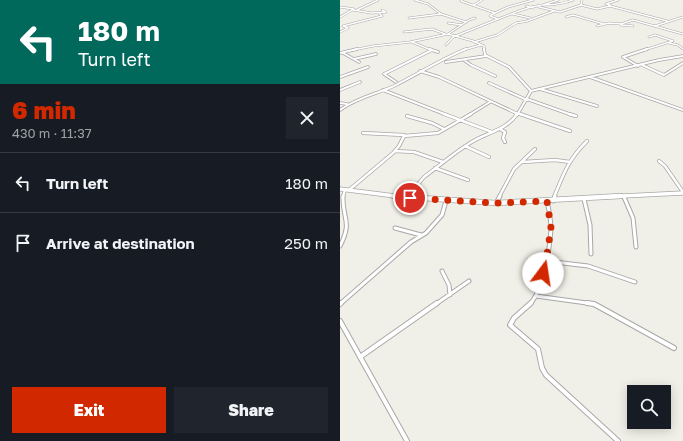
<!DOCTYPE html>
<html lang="en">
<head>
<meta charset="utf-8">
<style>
  body { margin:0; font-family:"Golos Text",sans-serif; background:#20242c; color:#f1f3f6; height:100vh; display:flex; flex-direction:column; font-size:15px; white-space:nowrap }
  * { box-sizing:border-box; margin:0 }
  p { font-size:13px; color:#9ea1a6 }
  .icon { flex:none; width:22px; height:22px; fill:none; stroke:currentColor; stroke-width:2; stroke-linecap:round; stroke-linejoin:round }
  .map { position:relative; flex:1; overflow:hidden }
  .panel { display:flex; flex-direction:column; background:#171b24; width:340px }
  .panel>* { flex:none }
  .banner { background:#00695c; color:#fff; overflow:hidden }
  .fabs { position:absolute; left:287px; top:385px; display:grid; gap:8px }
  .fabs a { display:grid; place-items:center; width:44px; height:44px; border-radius:0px; background:#171b24; box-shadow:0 2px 10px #0003; font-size:20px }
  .pin { position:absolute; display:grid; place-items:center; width:34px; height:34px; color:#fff; margin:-17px; border:2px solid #fff; border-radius:50%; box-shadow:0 1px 4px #0007 }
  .me { position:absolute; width:44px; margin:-22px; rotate:14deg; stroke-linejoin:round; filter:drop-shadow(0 0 3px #0008) }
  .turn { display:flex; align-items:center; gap:14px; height:84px; padding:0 12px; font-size:18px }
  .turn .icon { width:52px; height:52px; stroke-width:2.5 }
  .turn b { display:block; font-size:28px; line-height:34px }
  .round { display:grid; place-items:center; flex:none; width:42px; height:42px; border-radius:0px; background:#20242c }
  .headline { display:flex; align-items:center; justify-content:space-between; height:68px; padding:0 12px }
  h1 { font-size:24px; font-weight:800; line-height:30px; color:#d22800 }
  .button { display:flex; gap:8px; margin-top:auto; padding:8px 12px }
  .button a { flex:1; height:46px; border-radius:0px; background:#d22800; color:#fff; font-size:16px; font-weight:800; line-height:46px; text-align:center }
  .button a+a { background:#20242c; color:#f1f3f6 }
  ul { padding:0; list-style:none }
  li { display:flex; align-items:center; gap:12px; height:60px; padding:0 12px; border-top:1px solid #363941 }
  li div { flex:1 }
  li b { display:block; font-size:15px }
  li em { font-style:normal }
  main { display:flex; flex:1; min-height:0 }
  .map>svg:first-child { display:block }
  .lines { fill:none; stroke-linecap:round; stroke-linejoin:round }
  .minor-far4-casing { stroke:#a8a8a8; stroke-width:2.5 }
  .minor-far3-casing { stroke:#a8a8a8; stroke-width:3.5 }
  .minor-far2-casing { stroke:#a8a8a8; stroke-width:4 }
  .minor-far1-casing { stroke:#a8a8a8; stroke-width:5 }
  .minor-casing { stroke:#a8a8a8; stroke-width:6 }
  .tertiary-far1-casing { stroke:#a8a8a8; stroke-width:5 }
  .tertiary-casing { stroke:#a8a8a8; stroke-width:6 }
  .minor-far4 { stroke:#fff; stroke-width:1.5 }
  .minor-far3 { stroke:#fff; stroke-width:2 }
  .minor-far2 { stroke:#fff; stroke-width:2.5 }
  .minor-far1 { stroke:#fff; stroke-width:3 }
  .minor { stroke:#fff; stroke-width:4 }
  .tertiary-far1 { stroke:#fff; stroke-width:3.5 }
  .tertiary { stroke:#fff; stroke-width:4.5 }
  .route { stroke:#d22800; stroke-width:7; stroke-dasharray:0 12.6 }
</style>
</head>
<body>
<main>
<section class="panel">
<div class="banner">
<div class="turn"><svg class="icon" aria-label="left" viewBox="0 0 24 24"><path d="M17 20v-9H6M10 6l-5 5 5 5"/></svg><div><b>180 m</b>Turn left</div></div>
</div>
<div class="headline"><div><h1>6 min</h1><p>430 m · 11:37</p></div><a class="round"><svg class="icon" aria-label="close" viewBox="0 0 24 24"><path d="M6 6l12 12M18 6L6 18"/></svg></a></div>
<ul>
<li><svg class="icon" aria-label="left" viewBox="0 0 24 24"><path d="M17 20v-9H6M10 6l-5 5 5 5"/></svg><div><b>Turn left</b></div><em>180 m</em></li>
<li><svg class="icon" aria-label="arrive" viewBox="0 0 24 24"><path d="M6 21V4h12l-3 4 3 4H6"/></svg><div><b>Arrive at destination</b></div><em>250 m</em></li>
</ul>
<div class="button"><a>Exit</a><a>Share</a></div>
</section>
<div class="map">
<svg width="343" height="441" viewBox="0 0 343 441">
  <rect width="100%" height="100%" fill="#f1f0e8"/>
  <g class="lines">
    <defs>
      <path id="minor-far4" d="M 75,0 L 88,4 L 101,14 L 126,22
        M 134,5 L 142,0
        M 203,5 L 218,0
        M 241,5 L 257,9 L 270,6 L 327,21
        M 270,5 L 266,4 L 278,0
        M 186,6 L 193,8
        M 0,7 L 14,9 L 0,17
        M 199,7 L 220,12 L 241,5 L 242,0
        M 13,10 L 32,13 L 46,12 L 42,10
        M 17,10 L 38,0
        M 155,13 L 168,7 L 193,0
        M 173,14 L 190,18
        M 226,17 L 233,15 L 264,24
        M 69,18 L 101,14
        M 158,19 C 172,14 188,6 203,5 C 214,5 222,4 233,0
        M 108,23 L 122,25
        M 281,25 L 293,26
        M 257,26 L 269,23 L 281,24 L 293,20 L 343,34
        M 315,26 L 343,17
        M 0,32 L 8,28 L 3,26 L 42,16 L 39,13
        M 64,32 L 92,29 L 105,34
        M 108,34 L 133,41 L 144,46 L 144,50
        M 72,42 L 91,50
        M 134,42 L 157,35 L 176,23 L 187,21 L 214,11
        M 329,43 L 338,45 L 343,49
        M 106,45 L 113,37 L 158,19 L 150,16 L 155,13 L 121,1 L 122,0
        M 13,50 L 33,46 L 70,42 L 108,34 L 129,20 L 135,18
        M 123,50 L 141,45
        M 304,50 L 333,41 L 315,35 L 309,37"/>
      <path id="minor-far3" d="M 144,49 L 145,55 L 169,67 L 191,91 L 319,60 L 343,56
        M 92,50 L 98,52
        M 0,53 L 17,49
        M 3,53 L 19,62
        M 14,59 L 36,54
        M 124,60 L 131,65 L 155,76
        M 106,62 L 146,56
        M 302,65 L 324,75 L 343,63
        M 298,66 L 283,57 L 307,49
        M 80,71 L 99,77 L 178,114
        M 0,77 L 28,67
        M 250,77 L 343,110
        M 56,82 L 44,74 L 92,50 L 90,49
        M 149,83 L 187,100
        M 200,89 L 257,106
        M 0,90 L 20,82
        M 43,90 L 107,115
        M 187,99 L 232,115
        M 0,103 L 7,104
        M 0,110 C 16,98 36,94 54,86 C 78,74 101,59 126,49
        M 178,113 L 182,115
        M 129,115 L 150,102
        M 177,115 L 191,91"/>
      <path id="minor-far2" d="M 104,114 L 152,132
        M 180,114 L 230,131
        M 229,114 L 236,116
        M 67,116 L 92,123 L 104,129
        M 160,129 L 165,132 L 163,138 L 165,142
        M 23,133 L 64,135
        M 125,146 L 149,157
        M 55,151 L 74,152 L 103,162
        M 319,161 L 325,166 L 343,192
        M 183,162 L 215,160 L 230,162
        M 95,168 L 128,180
        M 9,190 L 53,153 L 59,146 L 64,136 L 98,133 L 131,114
        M 59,196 L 79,183 L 84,177 C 99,166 114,153 130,143 C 145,133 167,130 177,114
        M 3,197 L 5,190
        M 159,197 L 174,169 L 195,149
        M 214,197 C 224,173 228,160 247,141"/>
      <path id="minor-far1" d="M 284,197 L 293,218 L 296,247
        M 244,199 L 250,225 L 251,254
        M 213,201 L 215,196
        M 156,203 L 160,196
        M 55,228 L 81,235
        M 0,246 C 13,221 2,219 3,196
        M 206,261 L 248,266 L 295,282
        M 102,271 L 109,285 L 110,295
        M 196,296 L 254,304
        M 0,304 L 71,242 L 86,233 L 102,215 L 106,201
        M 96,304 L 129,281
        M 190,304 C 203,290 210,248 211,229 C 211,220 209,210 207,201"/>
      <path id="minor" d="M 191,303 L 174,318 L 170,325 L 198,349 L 202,368 L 206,375 L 278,441
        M 247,303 L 254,304 L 334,348
        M 0,304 L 1,303
        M 0,321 L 67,441
        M 20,357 L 97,303"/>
      <path id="tertiary-far1" d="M 0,189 L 63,197
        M 262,197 L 343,193"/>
      <path id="tertiary" d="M 53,196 L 156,203 L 281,196"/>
    </defs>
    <!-- minor-far4 casing -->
    <use href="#minor-far4" class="minor-far4-casing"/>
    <!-- minor-far3 casing -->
    <use href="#minor-far3" class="minor-far3-casing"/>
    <!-- minor-far2 casing -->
    <use href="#minor-far2" class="minor-far2-casing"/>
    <!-- minor-far1 casing -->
    <use href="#minor-far1" class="minor-far1-casing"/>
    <!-- minor casing -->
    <use href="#minor" class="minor-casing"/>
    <!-- tertiary-far1 casing -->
    <use href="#tertiary-far1" class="tertiary-far1-casing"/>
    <!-- tertiary casing -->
    <use href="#tertiary" class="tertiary-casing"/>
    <!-- minor-far4 -->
    <use href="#minor-far4" class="minor-far4"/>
    <!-- minor-far3 -->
    <use href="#minor-far3" class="minor-far3"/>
    <!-- minor-far2 -->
    <use href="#minor-far2" class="minor-far2"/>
    <!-- minor-far1 -->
    <use href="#minor-far1" class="minor-far1"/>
    <!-- minor -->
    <use href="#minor" class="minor"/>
    <!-- tertiary-far1 -->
    <use href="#tertiary-far1" class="tertiary-far1"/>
    <!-- tertiary -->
    <use href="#tertiary" class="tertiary"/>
  </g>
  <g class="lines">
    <!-- route -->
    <path class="route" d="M 70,198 L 156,203 L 207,201 L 211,228 L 206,261 L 203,273"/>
  </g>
</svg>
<div class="fabs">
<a><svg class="icon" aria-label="search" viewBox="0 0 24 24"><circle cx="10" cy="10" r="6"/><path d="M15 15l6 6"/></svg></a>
</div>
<div class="pin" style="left:70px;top:198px;background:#d93025"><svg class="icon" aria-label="arrive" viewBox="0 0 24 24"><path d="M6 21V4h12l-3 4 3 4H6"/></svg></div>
<svg class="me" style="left:203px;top:273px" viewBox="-20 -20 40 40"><circle r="19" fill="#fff"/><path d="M0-13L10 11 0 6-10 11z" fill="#d22800"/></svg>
</div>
</main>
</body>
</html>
